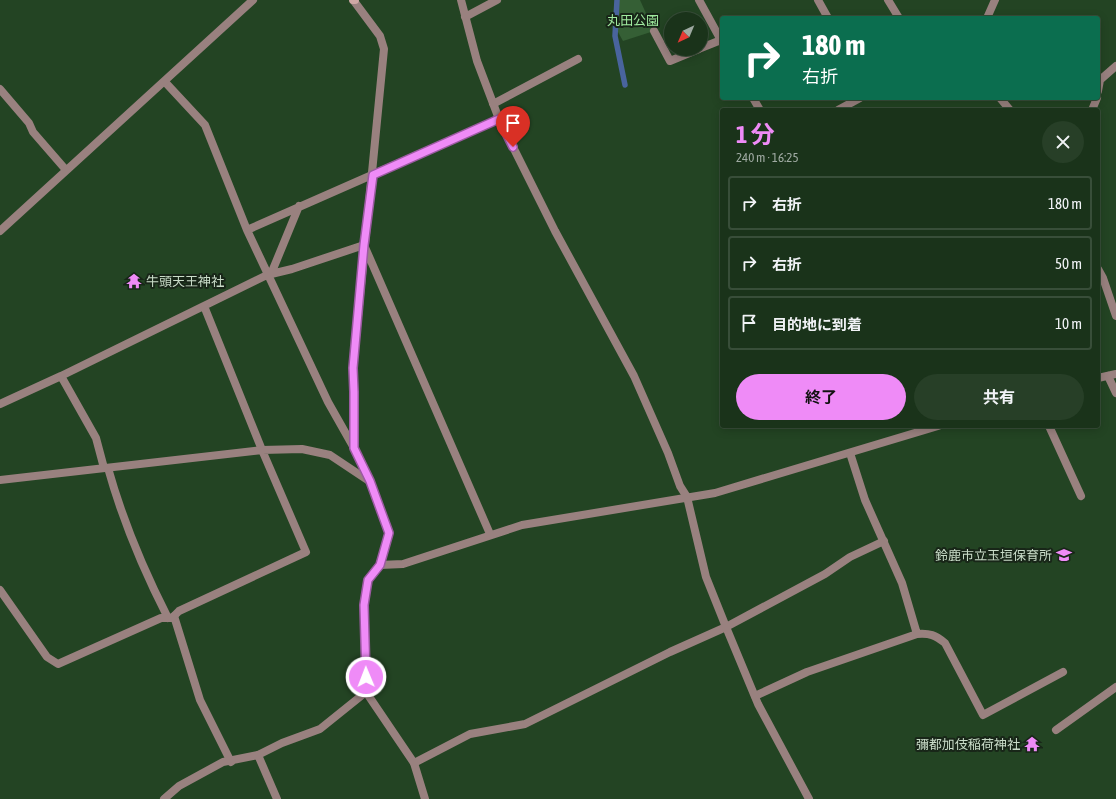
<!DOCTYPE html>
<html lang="ja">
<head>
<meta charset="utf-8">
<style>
  body { margin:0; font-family:"Asap Condensed","Noto Sans JP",sans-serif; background:#273f27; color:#f1f3f6; height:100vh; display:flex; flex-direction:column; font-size:15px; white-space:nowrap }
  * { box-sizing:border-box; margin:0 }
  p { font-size:13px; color:#9faaa2 }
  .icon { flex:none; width:22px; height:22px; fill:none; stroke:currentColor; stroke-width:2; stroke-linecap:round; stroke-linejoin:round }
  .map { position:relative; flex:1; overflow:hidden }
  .details { position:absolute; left:720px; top:108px; width:380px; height:320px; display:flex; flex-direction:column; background:#1a331a; border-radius:4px; box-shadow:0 2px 10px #0003,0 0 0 1px #384e39 }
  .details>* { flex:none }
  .banner { position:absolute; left:720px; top:16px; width:380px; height:84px; border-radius:4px; box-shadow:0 2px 10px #0003,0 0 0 1px #384e39; background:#0b6e4f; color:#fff; overflow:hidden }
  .needle { width:26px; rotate:224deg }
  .tools { position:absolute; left:664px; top:12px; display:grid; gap:8px }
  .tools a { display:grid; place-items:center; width:44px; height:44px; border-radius:50%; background:#1a331a; box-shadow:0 2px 10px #0003,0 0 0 1px #384e39; font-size:20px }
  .pin { position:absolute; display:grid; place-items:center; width:34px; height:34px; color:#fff; margin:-41px -17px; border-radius:50% 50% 50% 0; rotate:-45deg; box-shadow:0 0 4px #0007 }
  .pin .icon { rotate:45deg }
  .me { position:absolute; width:44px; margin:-22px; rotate:359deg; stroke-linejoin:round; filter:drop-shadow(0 0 3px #0008) }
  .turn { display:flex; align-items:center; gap:14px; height:84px; padding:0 16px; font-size:18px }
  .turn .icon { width:52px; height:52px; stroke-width:2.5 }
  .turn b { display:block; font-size:28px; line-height:34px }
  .round { display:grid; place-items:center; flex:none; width:42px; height:42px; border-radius:21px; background:#273f27 }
  .head { display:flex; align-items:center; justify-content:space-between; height:68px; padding:0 16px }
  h1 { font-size:24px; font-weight:700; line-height:30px; color:#ef8bf7 }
  .primary-button { display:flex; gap:8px; margin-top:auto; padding:8px 16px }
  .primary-button a { flex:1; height:46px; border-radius:24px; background:#ef8bf7; color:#111; font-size:16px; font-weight:700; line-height:46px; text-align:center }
  .primary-button a+a { background:#273f27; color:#f1f3f6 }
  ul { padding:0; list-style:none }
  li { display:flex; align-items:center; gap:12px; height:54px; margin:0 8px 6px; padding:0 8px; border:2px solid #384e39; border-radius:4px }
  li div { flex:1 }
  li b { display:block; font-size:15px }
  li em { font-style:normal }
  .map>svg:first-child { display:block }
  .green { fill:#355f35 }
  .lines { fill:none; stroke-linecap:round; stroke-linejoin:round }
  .stream { stroke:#49649d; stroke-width:5.5 }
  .lane { stroke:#99817f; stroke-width:8 }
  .street { stroke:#99817f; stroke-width:8 }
  .secondary { stroke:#cfa8a5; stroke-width:8 }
  .route-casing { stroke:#9b5aa1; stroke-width:10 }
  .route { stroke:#ef8bf7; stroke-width:7 }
  .labels { text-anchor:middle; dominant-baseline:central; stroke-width:4; stroke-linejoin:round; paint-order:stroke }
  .park-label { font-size:13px; fill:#a0ea9f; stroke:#182618 }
  .poi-label { font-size:13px; fill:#c9dcc8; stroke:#182618; text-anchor:end }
</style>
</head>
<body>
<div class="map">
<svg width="1116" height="799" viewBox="0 0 1116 799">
  <rect width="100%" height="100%" fill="#234423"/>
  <!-- green -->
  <path class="green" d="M 618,0 L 640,0 L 654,31 L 623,41 L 618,32 Z"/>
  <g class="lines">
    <!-- stream -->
    <path class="stream" d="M 617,0 L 615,36 L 625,85"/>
    <!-- lane -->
    <path class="lane" d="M 165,82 L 205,125 L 247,230 L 328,402 L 354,448
      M 1098,91 L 1100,80 L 1116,66
      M 1092,110 L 1097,98
      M 247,230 L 499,119
      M 271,274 L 299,206
      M 204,306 L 262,450
      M 61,376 L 96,438 L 104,468
      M 1108,376 L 1116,393
      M 0,404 L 61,376 L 267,275 L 292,269 L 364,245
      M 850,453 L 865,500 L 902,583 L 917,634
      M 108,468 C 123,522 143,569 168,618
      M 174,616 L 200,700 L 231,762
      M 755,696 L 807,672 L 917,634 C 930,633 935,635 945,643 L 983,715 L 1063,672
      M 1056,730 L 1116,687
      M 258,755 L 277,799
      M 414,763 L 470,734 L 525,724 L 670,652 L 726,627 L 825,574 L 850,557 L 884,541"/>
    <!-- street -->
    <path class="street" d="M 461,0 L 477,61 L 499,119 L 555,231 L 634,376 L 668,453 L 680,486 L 687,497 L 706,577 L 726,627 L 758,704 L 809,799
      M 699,0 L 722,42
      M 818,0 L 828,18
      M 888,0 L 899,18
      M 354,1 L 380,36 L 384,49 L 353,368 L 354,448 L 370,481 L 389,533 L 380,565 L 368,580 L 364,605 L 366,692 L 414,763 L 425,799
      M 465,17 L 497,0
      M 987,18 L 995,0
      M 654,31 L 670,61 L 699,49
      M 701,48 L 721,40
      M 0,89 L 29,123 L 33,132 L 66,170
      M 753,98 L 760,110
      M 1000,98 L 1010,110
      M 493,104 L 578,59
      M 838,110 L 860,98
      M 0,231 L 253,0
      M 364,245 L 490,534
      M 1098,269 L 1103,278 L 1116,316
      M 1098,378 L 1116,374
      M 1049,426 L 1081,496
      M 0,480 L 262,450 L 302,449 L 330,455 L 369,481
      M 380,565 L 403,564 L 522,525 L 715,493 L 938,426
      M 0,590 L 47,657 L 58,664 L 161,618 L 172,618 L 179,611 L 306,552 L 262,450
      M 164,799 L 179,786 L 223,762 L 258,755 L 282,743 L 320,729 L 366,692"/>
    <!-- secondary -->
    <path class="secondary" d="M 353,0 L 355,0"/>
  </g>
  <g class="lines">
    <defs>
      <path id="route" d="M 366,677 L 364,605 L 368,580 L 380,565 L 389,533 L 370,481 L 354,448 L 354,392 L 353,368 L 364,245 L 373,175 L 499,119 L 513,147"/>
    </defs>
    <!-- route casing -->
    <use href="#route" class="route-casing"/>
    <!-- route -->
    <use href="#route" class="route"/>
  </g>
  <!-- icons -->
  <defs>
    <symbol id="temple-bare" viewBox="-9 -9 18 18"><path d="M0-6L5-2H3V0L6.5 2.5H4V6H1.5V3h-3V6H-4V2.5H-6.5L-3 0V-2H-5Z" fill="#ef8bf7" stroke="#182618" stroke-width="2.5" paint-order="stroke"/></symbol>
    <symbol id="school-bare" viewBox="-9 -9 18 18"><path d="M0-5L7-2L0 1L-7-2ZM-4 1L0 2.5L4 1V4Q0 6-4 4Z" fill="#ef8bf7" stroke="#182618" stroke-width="2.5" paint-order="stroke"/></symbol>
  </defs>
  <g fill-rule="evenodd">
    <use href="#temple-bare" x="123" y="270" width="22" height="22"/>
    <use href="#school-bare" x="1053" y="544" width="22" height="22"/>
    <use href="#temple-bare" x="1021" y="733" width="22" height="22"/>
  </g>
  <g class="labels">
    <!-- park labels -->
    <g class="park-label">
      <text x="633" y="20">丸田公園</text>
    </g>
    <!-- poi labels -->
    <g class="poi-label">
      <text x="146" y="281" text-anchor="start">牛頭天王神社</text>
      <text x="1052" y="555">鈴鹿市立玉垣保育所</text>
      <text x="1020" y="744">彌都加伎稲荷神社</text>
    </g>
  </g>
</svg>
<div class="tools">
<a><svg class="needle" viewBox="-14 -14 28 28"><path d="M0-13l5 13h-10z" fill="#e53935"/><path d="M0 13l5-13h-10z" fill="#9faaa2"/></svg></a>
</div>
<div class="pin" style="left:513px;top:147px;background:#d93025"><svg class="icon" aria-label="arrive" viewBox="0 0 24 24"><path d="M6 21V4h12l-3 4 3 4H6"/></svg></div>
<svg class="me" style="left:366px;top:677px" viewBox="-20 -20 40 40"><circle r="17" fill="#ef8bf7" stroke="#fff" stroke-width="3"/><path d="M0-11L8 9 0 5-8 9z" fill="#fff"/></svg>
<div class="banner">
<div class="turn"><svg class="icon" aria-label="right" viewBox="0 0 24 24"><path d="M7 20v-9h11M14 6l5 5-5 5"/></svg><div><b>180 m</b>右折</div></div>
</div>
<section class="details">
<div class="head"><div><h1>1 分</h1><p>240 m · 16:25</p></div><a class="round"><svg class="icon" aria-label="close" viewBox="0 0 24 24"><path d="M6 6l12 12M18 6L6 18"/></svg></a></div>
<ul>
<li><svg class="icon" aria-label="right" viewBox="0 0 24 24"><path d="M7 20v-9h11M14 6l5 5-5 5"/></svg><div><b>右折</b></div><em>180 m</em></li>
<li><svg class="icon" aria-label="right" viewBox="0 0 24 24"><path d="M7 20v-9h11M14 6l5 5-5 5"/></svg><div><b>右折</b></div><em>50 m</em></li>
<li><svg class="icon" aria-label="arrive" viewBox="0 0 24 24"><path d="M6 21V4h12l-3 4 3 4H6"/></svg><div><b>目的地に到着</b></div><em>10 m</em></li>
</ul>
<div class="primary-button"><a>終了</a><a>共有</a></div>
</section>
</div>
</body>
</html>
